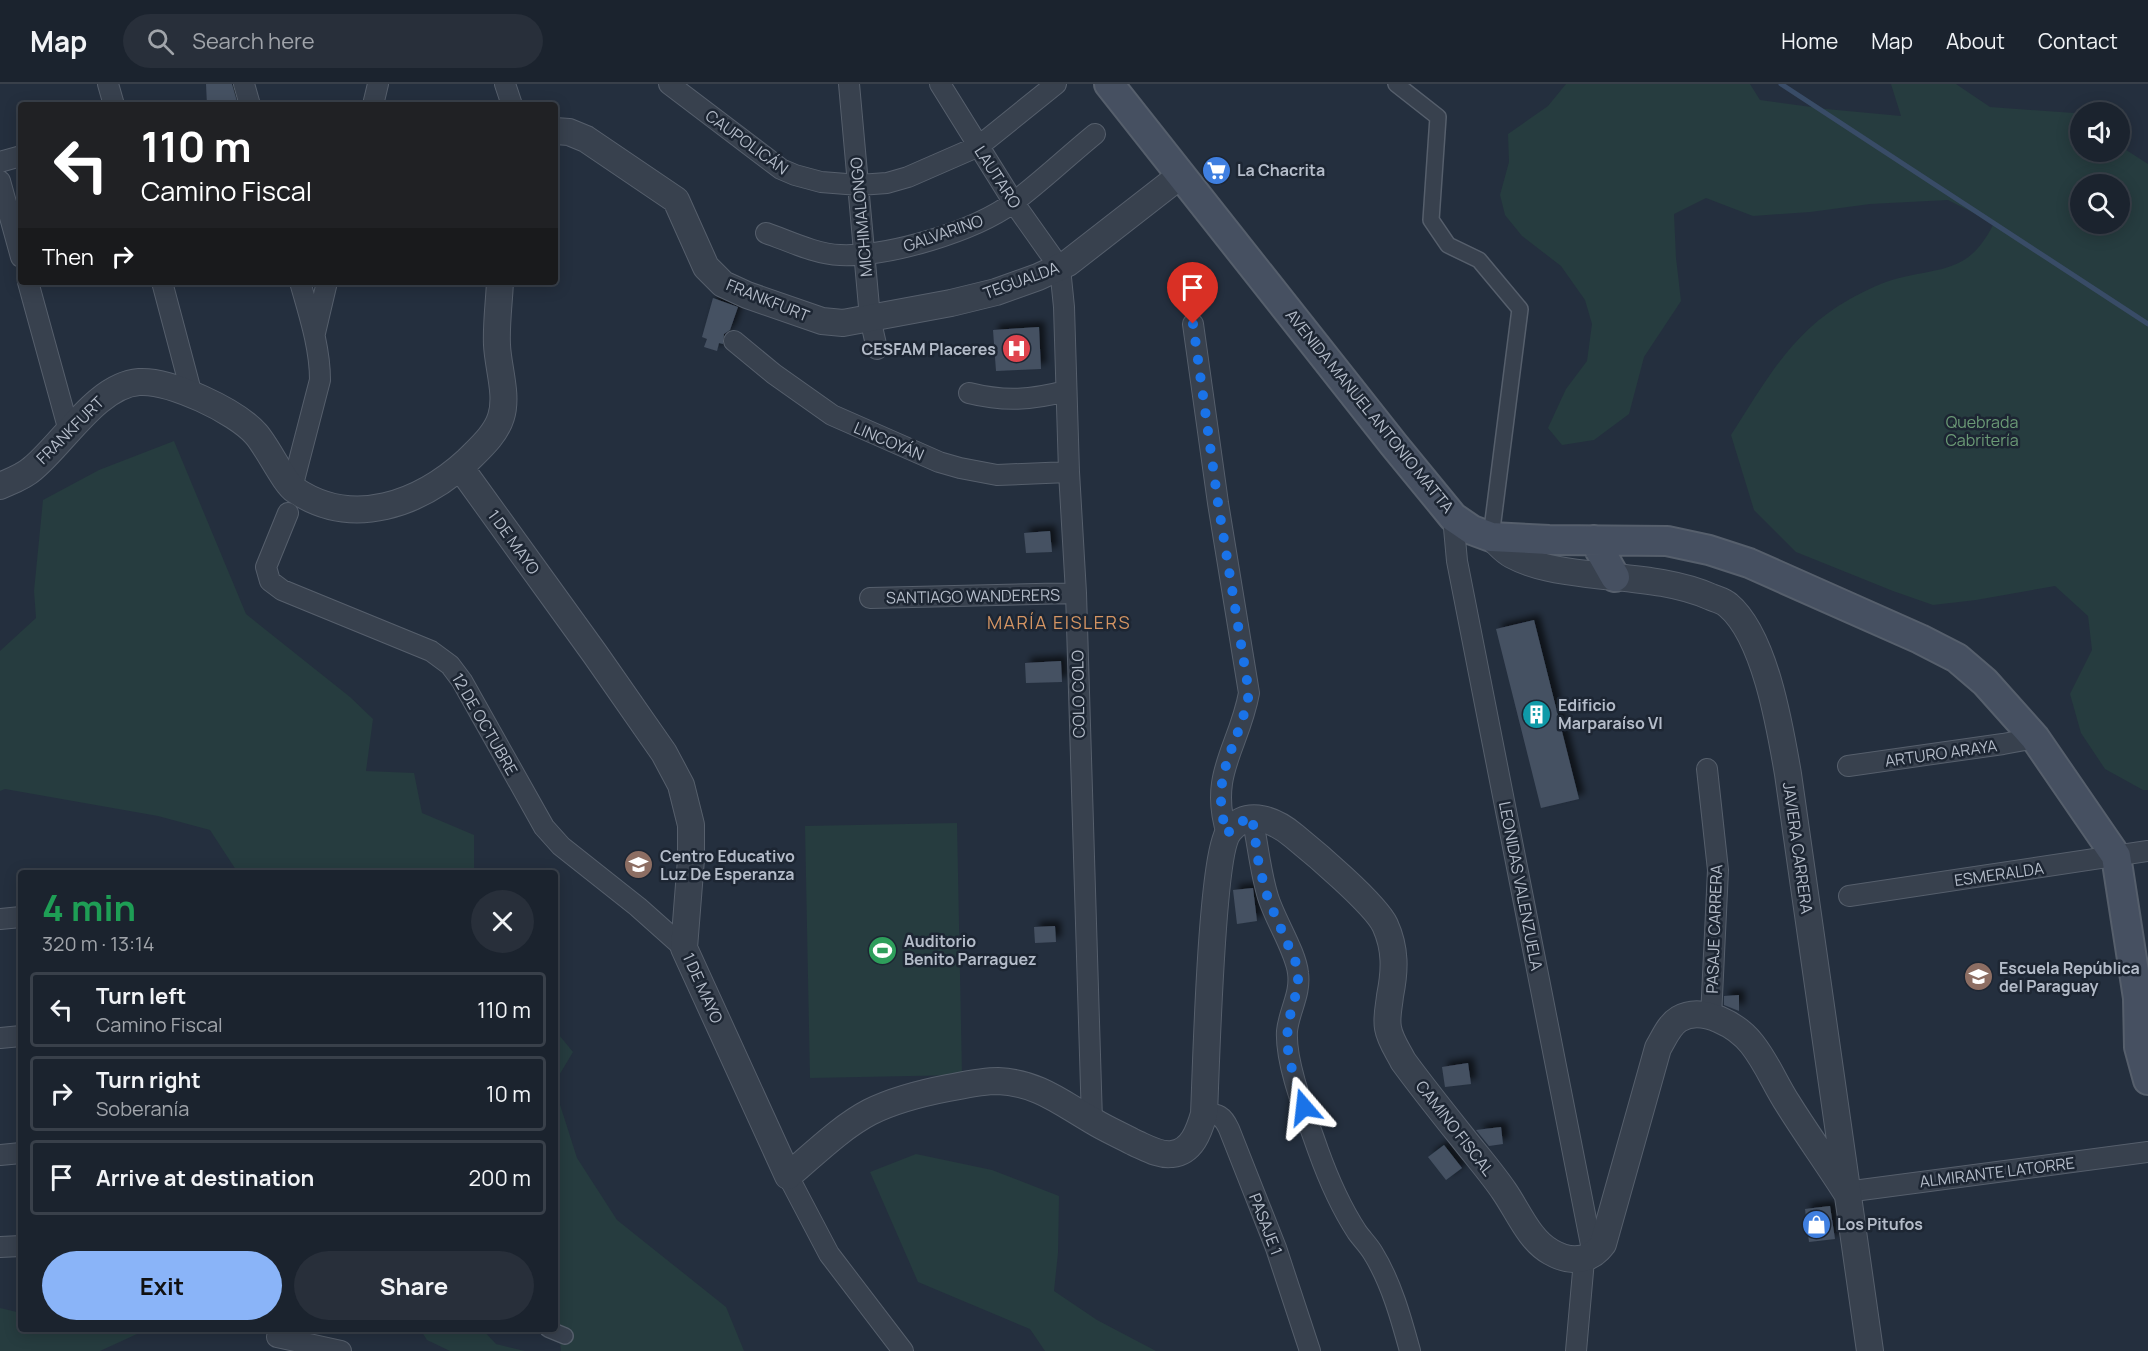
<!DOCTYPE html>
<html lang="en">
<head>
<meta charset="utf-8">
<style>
  body { margin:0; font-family:Manrope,sans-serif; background:#282f3a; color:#f1f3f6; height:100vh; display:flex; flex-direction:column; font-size:22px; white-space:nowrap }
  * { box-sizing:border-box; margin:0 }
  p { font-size:20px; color:#a0a4aa }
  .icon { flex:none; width:33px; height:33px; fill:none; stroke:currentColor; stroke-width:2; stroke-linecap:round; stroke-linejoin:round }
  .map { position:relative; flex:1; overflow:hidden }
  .details { position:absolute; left:18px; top:786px; width:540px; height:462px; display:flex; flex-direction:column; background:#1b232e; border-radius:6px; box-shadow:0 3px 15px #0003,0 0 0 2px #39404a }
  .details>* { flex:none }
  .banner { position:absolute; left:18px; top:18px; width:540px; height:183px; border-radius:6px; box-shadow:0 3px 15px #0003,0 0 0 2px #39404a; background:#202124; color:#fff; overflow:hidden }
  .controls { position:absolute; left:2070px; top:18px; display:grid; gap:12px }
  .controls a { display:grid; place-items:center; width:60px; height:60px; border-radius:50%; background:#1b232e; box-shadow:0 3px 15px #0003,0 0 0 2px #39404a; font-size:30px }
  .pin { position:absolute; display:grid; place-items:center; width:51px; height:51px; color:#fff; margin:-62px -26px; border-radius:50% 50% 50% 0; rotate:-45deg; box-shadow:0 0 6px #0007 }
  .pin .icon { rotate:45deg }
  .me { position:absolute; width:66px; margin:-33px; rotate:343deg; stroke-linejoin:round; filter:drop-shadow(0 0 4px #0008) }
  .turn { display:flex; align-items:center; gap:21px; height:126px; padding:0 24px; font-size:27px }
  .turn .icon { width:78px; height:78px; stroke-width:2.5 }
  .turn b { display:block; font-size:42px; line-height:51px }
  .then { display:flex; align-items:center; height:57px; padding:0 24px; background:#0003; gap:12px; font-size:22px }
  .round { display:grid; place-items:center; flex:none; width:63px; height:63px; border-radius:32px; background:#282f3a }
  .head { display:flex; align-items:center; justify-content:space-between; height:102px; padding:0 24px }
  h1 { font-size:36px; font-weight:700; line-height:45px; color:#1e9e55 }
  .button { display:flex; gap:12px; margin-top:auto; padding:12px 24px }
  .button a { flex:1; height:69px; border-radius:36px; background:#8ab4f8; color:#111; font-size:24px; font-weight:700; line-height:69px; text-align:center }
  .button a+a { background:#282f3a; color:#f1f3f6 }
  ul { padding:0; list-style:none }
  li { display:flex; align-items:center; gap:18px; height:75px; margin:0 12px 9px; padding:0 12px; border:3px solid #39404a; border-radius:6px }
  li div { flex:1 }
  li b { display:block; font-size:22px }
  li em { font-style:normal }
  header { display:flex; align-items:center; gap:36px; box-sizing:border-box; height:84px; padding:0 30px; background:#1b232e; border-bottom:2px solid #39404a }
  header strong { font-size:28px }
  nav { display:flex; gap:33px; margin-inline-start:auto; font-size:21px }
  .search { width:420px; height:54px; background:#282f3a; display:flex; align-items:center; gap:15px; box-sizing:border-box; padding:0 21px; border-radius:33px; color:#a0a4aa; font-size:22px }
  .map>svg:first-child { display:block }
  .green { fill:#263c3f; fill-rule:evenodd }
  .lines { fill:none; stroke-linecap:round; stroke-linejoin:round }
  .stream { stroke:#394c67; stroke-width:5 }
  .building { fill:#455162; filter:url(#shadow) }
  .pedestrian-casing { stroke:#565f6c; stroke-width:18 }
  .minor-casing { stroke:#565f6c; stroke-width:22 }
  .tertiary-casing { stroke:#565f6c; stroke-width:28 }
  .secondary-casing { stroke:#565f6c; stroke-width:32 }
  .pedestrian { stroke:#38414e; stroke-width:15 }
  .minor { stroke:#38414e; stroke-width:20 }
  .tertiary { stroke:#38414e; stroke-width:26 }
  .secondary { stroke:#465061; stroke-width:28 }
  .route { stroke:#1a73e8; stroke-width:10; stroke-dasharray:0 18 }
  .labels { text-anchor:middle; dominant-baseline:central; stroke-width:5; stroke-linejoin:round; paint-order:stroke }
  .street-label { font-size:16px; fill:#b4bcc9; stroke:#1d2633 }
  .poi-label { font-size:16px; font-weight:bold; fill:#b4bcc9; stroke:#1d2633; text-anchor:start }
  .park-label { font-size:16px; fill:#6b9a76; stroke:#1d2633 }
  .neighbourhood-label { font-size:18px; letter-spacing:1.5px; fill:#d59563; stroke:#1d2633 }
</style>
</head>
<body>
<header>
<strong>Map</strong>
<div class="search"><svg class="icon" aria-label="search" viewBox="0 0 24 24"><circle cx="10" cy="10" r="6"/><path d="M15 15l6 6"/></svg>Search here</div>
<nav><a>Home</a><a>Map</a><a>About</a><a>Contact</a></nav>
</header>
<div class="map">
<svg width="2148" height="1267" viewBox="0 0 2148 1267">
  <defs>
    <filter id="shadow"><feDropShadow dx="5.5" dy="-5.5" stdDeviation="3" flood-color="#0009"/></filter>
  </defs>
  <rect width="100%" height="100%" fill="#242f3e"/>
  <!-- green -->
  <path class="green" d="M 1566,0 L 1750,0 L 1760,16 L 1826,25 L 1901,32 L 1891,0 L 1956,0 L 1990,23 L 2074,29 L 2080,34 L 2080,68 L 2120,68 L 2120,62 L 2148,80 L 2148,706 L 2143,706 L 2105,685 L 2081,649 L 2070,610 L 2092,566 L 2088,532 L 2055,502 L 1976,516 L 1933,521 L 1893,507 L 1796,468 L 1754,426 L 1731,351 C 1766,297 1791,248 1850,215 C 1863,208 1878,200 1892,196 C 1940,182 1968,192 1994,139 L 1948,116 L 1870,120 L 1810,128 L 1753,132 L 1706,114 L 1674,130 L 1676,174 L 1681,217 L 1644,273 L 1629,330 L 1594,356 L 1562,361 L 1548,344 L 1566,305 L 1587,277 L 1592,240 L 1585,216 L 1561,182 L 1522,152 L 1505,131 L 1500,111 L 1509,78 L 1508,50 L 1548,22 ZM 2120,100 L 2120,140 L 2080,140 L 2080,100 Z
    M 174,357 L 246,530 L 350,613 L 373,635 L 366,687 L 414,689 L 422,729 L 474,751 L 474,789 L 238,789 L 210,746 L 158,732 L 5,705 L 0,707 L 0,567 L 36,534 L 34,507 L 43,416 L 99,386 Z
    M 957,739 L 962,991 L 810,994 L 805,742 Z
    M 555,946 L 573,968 L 555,998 Z
    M 555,1005 L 577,1074 L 617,1136 L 726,1223 L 744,1267 L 561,1267 L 555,1211 Z
    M 916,1070 L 992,1086 L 1059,1112 L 1058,1169 L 1054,1207 L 1097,1236 L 1156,1267 L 1045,1267 L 1030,1245 L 918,1198 L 870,1088 Z
    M 0,1224 L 21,1229 L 21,1245 L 148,1245 L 100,1267 L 0,1267 Z
    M 420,1245 L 482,1245 L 496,1260 L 525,1267 L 450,1267 L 427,1256 Z"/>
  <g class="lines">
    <!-- stream -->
    <path class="stream" d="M 1781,0 L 2148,240"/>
  </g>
  <!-- building -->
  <path class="building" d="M 206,0 L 232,0 L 238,21 L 207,21 Z
    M 713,214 L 738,223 L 730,246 L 724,250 L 723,260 L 719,259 L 717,267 L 704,263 L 707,255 L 702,253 Z
    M 1039,243 L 1041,285 L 996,287 L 993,246 Z
    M 1050,447 L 1052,468 L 1026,469 L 1024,449 Z
    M 1534,536 L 1579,715 L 1541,724 L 1496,545 Z
    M 1061,577 L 1062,598 L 1026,599 L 1025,579 Z
    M 1253,804 L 1257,837 L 1237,840 L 1233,806 Z
    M 1055,842 L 1056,858 L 1035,859 L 1034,843 Z
    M 1739,911 L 1739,927 L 1724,921 L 1724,912 Z
    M 1468,979 L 1471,1000 L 1445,1003 L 1442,983 Z
    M 1501,1043 L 1503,1060 L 1489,1062 L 1476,1046 Z
    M 1444,1061 L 1462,1084 L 1446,1096 L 1428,1073 Z
    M 1830,1122 L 1835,1155 L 1809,1158 L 1805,1125 Z"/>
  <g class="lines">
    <defs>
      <path id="pedestrian" d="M 1396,0 L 1438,33 L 1431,136 L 1448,161 L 1479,176 L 1520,225 L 1491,453
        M 548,1245 L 565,1252"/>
      <path id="minor" d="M 108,0 L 114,21
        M 244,0 L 250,21
        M 505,0 L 512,21
        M 669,0 L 781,85 L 795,91 L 821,98 L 859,101 L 887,99 L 908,93 L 979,62 L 1056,0
        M 849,0 L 870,234 L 877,265
        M 940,0 L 1014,119 L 1060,184 L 1064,223 L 1069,388 L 1076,509 L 1092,1037
        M 373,21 L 378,0
        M 0,78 L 21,72
        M 0,97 L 21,173
        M 766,149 C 789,157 815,170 840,171 C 889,173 975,147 1014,118 C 1042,97 1068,72 1095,50
        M 28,198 L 69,347
        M 162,198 L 192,311
        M 1193,240 L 1218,419 L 1249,609 C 1239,664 1208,690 1227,750
        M 315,249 L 327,198
        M 734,257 L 774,290 L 832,331 L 939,378 L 960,384 L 997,391 L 1069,388
        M 969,309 C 1005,318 1031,316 1066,307
        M 292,404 L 320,296 C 320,263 309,230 300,198
        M 288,429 L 266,483 L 270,497 L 282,506 L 431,567 L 450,581 L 462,597 L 544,743 L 561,762 L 638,823 L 684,864
        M 1453,433 L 1457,477 L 1593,1171
        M 870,514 L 1076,509
        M 1848,682 L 2003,660 L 2035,654
        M 1707,685 L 1718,786 L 1711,933
        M 1252,733 C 1258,760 1260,787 1268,813 C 1275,836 1296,868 1298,889 C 1301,910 1289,927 1287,947 C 1285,980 1307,1034 1318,1066 C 1328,1094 1340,1122 1357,1148 C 1362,1155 1369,1162 1373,1169 C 1391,1198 1401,1234 1410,1267
        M 1849,812 L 2148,767
        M 0,835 L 21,833
        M 0,954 L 21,952
        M 1204,1030 C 1218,1029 1223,1032 1229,1045 L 1276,1164 L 1310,1267
        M 0,1071 L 21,1069
        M 788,1092 L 829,1170 L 903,1267
        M 1846,1108 L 2148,1068
        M 0,1163 L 21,1162
        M 277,1253 L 341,1267
        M 1576,1267 L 1584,1176"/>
      <path id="tertiary" d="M 555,47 L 569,48 L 586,55 L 676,116 L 706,183 L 723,200 L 747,211 L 822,237 L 843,239 L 951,219 L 996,208 L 1038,193 L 1068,179 L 1181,91
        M 460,383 L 595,570 L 664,669 L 681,701 L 691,741 L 691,775 L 684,864 L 788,1092 C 813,1071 841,1043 870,1028 C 894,1016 922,1009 948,1004 C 964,1001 982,997 998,997 C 1038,999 1060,1018 1093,1037 C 1106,1045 1120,1051 1133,1058 C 1145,1063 1159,1072 1172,1070 C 1192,1068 1199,1047 1204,1030 C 1206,988 1211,767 1230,746 C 1249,724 1276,737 1294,752 C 1315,769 1375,820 1385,841 C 1396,865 1395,887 1390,912 C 1389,923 1386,933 1388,944 C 1390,956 1398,967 1403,977 C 1422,1003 1442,1028 1462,1053 C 1476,1071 1491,1088 1504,1107 C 1518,1127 1529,1156 1551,1168 C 1570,1179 1590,1178 1603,1160 L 1658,964 C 1664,954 1669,941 1679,935 C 1703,921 1738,942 1752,960 C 1767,979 1775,1000 1788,1020 C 1806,1049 1827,1078 1846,1108
        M 0,402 C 11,397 23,393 32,385 C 63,360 97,301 139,298 C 170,296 236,327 256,350 C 267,362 285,400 295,406 C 353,445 420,420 468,376 C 480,364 496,350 501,333 C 508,311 498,284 497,261 C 496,241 499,219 500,198
        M 1491,453 C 1498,459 1504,467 1512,471 C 1534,483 1562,487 1587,490 C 1628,495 1672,496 1711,513 C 1716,515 1724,517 1728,521 C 1765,552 1780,643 1788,690 L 1870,1267"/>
      <path id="secondary" d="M 1109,0 L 1394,361 L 1453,433 L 1472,446 L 1491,453 L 1549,456 L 1667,457 L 1709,466 L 1749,479 L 1920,555 L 1957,574 L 1985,598 L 2035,654 L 2116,772 L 2138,914 L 2139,963 L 2148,996
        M 1594,456 L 1615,493"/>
    </defs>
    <!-- pedestrian casing -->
    <use href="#pedestrian" class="pedestrian-casing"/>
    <!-- minor casing -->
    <use href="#minor" class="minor-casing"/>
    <!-- tertiary casing -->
    <use href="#tertiary" class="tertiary-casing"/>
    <!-- secondary casing -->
    <use href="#secondary" class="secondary-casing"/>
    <!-- pedestrian -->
    <use href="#pedestrian" class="pedestrian"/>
    <!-- minor -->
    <use href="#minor" class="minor"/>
    <!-- tertiary -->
    <use href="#tertiary" class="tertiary"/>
    <!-- secondary -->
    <use href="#secondary" class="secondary"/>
  </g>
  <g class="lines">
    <!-- route -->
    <path class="route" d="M 1193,240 L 1218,419 L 1249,609 C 1239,664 1208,690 1227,750 L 1236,740 L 1252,733 L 1259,782 L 1268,815 L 1296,879 C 1303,903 1290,921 1288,944 C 1284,971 1297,999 1304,1023"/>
  </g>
  <!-- icons -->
  <defs>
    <symbol id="supermarket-disc" viewBox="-11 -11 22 22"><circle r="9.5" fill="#3f7fe0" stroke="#1d2633"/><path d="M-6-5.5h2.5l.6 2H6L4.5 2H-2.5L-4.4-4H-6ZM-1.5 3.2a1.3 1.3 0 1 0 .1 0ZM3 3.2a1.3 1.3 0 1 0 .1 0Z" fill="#fff"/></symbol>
    <symbol id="hospital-disc" viewBox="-11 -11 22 22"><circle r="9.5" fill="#e0444e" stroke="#1d2633"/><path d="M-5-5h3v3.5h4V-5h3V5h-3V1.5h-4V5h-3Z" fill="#fff"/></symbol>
    <symbol id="building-disc" viewBox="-11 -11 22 22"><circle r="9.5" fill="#0f9aa8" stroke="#1d2633"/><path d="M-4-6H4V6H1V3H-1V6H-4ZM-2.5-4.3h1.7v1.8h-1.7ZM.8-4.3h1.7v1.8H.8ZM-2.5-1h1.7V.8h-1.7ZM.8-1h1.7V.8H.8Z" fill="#fff"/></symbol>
    <symbol id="university-disc" viewBox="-11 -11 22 22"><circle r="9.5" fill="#8d6e63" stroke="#1d2633"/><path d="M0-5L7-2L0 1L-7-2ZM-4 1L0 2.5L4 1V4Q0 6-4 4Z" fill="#fff"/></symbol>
    <symbol id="stadium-disc" viewBox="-11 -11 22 22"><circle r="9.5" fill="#2e9e5b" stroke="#1d2633"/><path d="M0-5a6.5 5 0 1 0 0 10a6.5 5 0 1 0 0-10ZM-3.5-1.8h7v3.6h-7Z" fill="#fff"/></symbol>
    <symbol id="school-disc" viewBox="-11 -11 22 22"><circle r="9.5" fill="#8d6e63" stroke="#1d2633"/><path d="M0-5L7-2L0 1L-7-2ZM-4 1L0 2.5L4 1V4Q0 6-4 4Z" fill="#fff"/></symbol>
    <symbol id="shop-disc" viewBox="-11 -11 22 22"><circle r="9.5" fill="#3f7fe0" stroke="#1d2633"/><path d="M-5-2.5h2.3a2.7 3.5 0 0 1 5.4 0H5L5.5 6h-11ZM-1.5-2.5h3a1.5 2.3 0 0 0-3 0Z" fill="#fff"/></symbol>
  </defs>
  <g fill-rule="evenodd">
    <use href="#supermarket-disc" x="1200" y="70" width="33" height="33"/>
    <use href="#hospital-disc" x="1000" y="248" width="33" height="33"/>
    <use href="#building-disc" x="1520" y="614" width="33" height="33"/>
    <use href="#university-disc" x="622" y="764" width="33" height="33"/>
    <use href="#stadium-disc" x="866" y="850" width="33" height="33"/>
    <use href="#school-disc" x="1962" y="876" width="33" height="33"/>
    <use href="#shop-disc" x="1800" y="1124" width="33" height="33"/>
  </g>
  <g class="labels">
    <!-- street labels -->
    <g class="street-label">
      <text transform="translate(747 58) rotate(36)">CAUPOLICÁN</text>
      <text transform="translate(998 93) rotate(57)">LAUTARO</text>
      <text transform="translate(861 133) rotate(-95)">MICHIMALONGO</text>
      <text transform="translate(943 149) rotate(-19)">GALVARINO</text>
      <text transform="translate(1021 196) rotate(-20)">TEGUALDA</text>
      <text transform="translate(768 216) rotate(22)">FRANKFURT</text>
      <text transform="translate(1370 327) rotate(51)">AVENIDA MANUEL ANTONIO MATTA</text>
      <text transform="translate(70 346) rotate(-45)">FRANKFURT</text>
      <text transform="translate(889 357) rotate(23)">LINCOYÁN</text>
      <text transform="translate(514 458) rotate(54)">1 DE MAYO</text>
      <text transform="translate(973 512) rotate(-1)">SANTIAGO WANDERERS</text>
      <text transform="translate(1078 610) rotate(-91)">COLO COLO</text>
      <text transform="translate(485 640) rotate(60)">12 DE OCTUBRE</text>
      <text transform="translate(1941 669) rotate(-8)">ARTURO ARAYA</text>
      <text transform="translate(1798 764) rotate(82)">JAVIERA CARRERA</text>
      <text transform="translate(1999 790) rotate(-8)">ESMERALDA</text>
      <text transform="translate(1521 802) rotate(79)">LEONIDAS VALENZUELA</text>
      <text transform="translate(1714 845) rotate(-88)">PASAJE CARRERA</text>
      <text transform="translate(703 904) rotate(66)">1 DE MAYO</text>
      <text transform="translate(1455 1044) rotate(52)">CAMINO FISCAL</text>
      <text transform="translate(1997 1088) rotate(-7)">ALMIRANTE LATORRE</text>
      <text transform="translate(1266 1140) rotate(69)">PASAJE 1</text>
    </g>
    <!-- poi labels -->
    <g class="poi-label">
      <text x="1237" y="86">La Chacrita</text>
      <text x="996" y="265" text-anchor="end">CESFAM Placeres</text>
      <text x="1558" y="621">Edificio<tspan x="1558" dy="18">Marparaíso VI</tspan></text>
      <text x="660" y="772">Centro Educativo<tspan x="660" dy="18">Luz De Esperanza</tspan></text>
      <text x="904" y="857">Auditorio<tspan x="904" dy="18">Benito Parraguez</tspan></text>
      <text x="1999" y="884">Escuela República<tspan x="1999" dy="18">del Paraguay</tspan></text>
      <text x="1837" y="1140">Los Pitufos</text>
    </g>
    <!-- park labels -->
    <g class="park-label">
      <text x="1982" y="338">Quebrada<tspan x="1982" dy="18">Cabritería</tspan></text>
    </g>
    <!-- neighbourhood labels -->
    <g class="neighbourhood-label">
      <text x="1059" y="538">MARÍA EISLERS</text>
    </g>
  </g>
</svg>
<div class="controls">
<a><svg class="icon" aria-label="sound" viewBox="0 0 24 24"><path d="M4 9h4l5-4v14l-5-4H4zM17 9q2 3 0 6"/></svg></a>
<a><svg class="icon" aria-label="search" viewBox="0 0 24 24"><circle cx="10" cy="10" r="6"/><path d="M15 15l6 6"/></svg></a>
</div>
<div class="pin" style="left:1193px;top:240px;background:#d93025"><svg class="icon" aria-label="arrive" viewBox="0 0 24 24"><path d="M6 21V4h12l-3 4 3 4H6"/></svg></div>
<svg class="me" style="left:1304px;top:1023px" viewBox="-20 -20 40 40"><path d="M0-17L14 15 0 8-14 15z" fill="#1a73e8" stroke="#fff" stroke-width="4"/></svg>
<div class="banner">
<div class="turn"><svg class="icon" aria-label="left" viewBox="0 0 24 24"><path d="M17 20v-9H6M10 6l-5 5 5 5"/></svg><div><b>110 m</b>Camino Fiscal</div></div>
<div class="then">Then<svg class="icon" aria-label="right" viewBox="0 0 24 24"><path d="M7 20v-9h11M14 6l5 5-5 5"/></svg></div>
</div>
<section class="details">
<div class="head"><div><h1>4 min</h1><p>320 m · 13:14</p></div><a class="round"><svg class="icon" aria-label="close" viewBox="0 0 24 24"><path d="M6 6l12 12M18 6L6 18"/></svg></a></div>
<ul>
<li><svg class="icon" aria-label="left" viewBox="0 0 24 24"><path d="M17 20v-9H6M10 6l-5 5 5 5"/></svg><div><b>Turn left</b><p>Camino Fiscal</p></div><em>110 m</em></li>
<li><svg class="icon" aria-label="right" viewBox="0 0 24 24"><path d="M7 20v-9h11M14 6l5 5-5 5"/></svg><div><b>Turn right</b><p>Soberanía</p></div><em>10 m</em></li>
<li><svg class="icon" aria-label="arrive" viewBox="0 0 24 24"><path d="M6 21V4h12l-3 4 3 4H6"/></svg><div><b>Arrive at destination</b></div><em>200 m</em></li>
</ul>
<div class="button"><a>Exit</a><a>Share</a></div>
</section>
</div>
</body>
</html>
